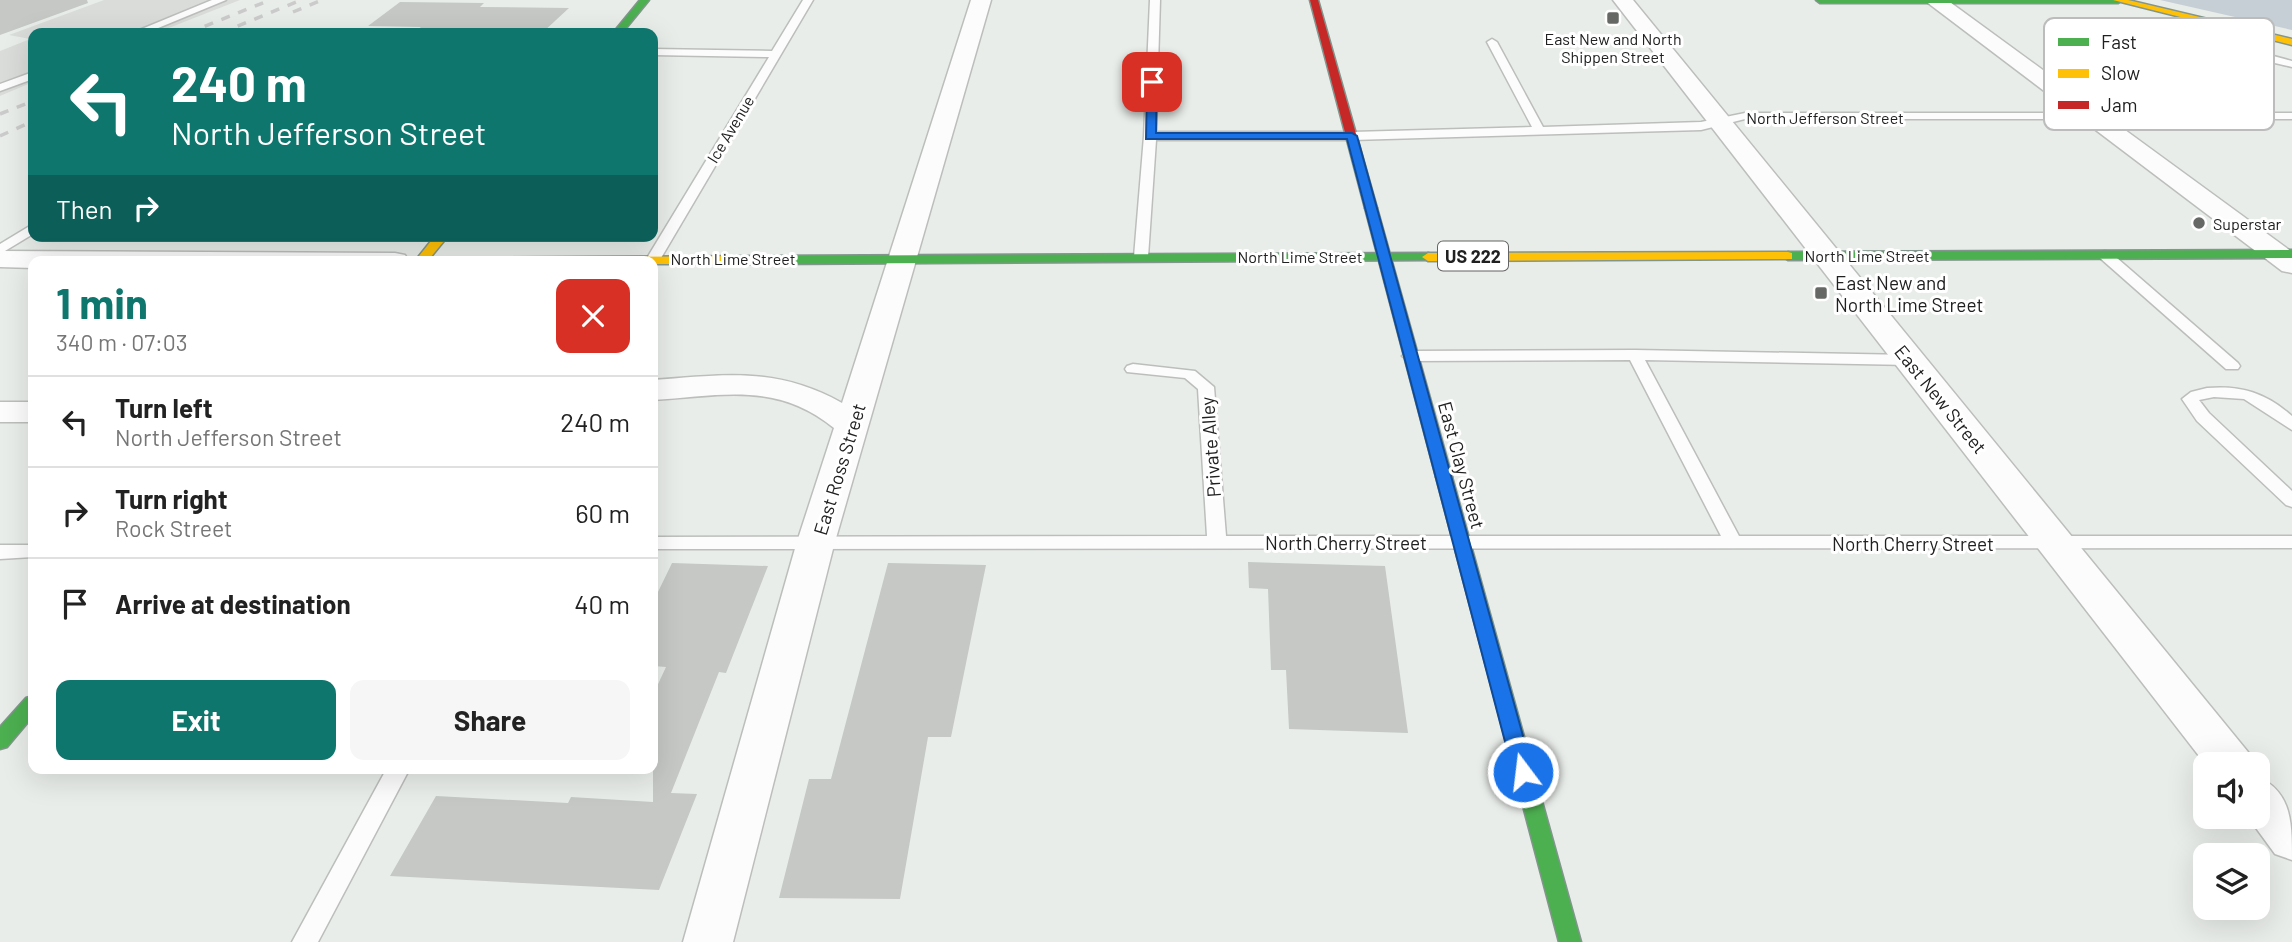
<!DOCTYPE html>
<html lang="en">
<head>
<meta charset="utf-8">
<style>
  body { margin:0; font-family:Barlow,sans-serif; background:#f6f6f6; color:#222; height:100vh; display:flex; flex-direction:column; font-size:26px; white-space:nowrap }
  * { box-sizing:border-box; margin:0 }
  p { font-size:23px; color:#767676 }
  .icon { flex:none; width:38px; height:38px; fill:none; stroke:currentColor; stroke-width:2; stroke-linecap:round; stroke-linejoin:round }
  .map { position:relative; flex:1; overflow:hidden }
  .details { position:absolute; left:28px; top:256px; width:630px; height:518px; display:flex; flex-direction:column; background:#fff; border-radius:14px; box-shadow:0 7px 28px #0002 }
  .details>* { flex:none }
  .guide { position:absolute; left:28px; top:28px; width:630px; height:214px; border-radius:14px; box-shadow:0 7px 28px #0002; background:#0f766e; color:#fff; overflow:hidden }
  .buttons { position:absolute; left:2193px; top:752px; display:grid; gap:14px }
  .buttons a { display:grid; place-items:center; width:77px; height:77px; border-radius:14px; background:#fff; box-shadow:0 7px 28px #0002; font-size:35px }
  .pin { position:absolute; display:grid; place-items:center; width:60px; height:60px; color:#fff; margin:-30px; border-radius:14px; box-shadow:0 4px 10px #0006 }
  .me { position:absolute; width:77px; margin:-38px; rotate:345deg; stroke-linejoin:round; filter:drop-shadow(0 0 5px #0008) }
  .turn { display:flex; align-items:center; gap:24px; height:147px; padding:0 28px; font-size:32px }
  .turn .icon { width:91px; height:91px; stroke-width:2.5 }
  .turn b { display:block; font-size:49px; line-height:60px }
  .then { display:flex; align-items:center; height:66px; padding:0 28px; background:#0003; gap:14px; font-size:26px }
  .round { display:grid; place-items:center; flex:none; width:74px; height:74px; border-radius:14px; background:#f6f6f6 }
  .overview { display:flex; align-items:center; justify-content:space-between; height:119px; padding:0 28px }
  h1 { font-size:42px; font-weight:700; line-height:52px; color:#0f766e }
  .cta { display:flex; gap:14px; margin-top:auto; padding:14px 28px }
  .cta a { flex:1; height:80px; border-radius:14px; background:#0f766e; color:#fff; font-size:28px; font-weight:700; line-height:80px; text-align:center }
  .cta a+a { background:#f6f6f6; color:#222 }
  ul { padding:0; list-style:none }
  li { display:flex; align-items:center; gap:21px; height:91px; padding:0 28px; border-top:2px solid #e0e0e0 }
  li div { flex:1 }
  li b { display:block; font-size:26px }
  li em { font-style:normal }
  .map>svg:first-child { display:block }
  .religious { fill:#dadcda }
  .cemetery { fill:#c6ced6 }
  .building { fill:#c5c8c5 }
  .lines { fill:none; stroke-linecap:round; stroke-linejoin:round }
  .lane-casing { stroke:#bcbebc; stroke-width:3 }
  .street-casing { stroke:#bcbebc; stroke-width:3 }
  .fast-casing { stroke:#82968d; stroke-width:3 }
  .slow-casing { stroke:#82968d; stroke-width:3 }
  .jam-casing { stroke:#82968d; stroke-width:3 }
  .lane { fill:#fcfcfc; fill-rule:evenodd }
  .street { fill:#fcfcfc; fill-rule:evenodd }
  .fast { fill:#4caf50; fill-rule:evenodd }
  .slow { fill:#ffc107; fill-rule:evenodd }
  .jam { fill:#c62828; fill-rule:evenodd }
  .rail { stroke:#cacbca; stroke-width:3.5; stroke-dasharray:9 9; stroke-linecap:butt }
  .route { fill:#1a73e8; stroke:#114b97; stroke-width:2 }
  .poi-dot { fill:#666866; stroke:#fff; stroke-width:2.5 }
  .labels { text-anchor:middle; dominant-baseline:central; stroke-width:6; stroke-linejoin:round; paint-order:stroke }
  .far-poi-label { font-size:16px; fill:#202020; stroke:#fff }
  .far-street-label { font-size:16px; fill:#202020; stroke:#fff }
  .shield { fill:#fff; stroke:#636363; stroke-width:2 }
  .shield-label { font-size:18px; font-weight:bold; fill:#202020 }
  .poi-label { font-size:19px; fill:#202020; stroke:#fff; text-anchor:start }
  .street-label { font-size:19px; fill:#202020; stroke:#fff }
  .key { fill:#fff; stroke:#bcbcbc; stroke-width:2 }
  .key-label { font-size:19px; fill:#202020 }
</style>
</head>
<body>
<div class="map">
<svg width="2292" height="942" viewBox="0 0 2292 942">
  <rect width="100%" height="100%" fill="#e9ede9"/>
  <!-- religious -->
  <path class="religious" d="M 104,0 L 240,0 L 156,33 L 33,33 L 33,82 L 0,96 L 0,51 L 30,39 L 9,35 Z"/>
  <!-- cemetery -->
  <path class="cemetery" d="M 2160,0 L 2292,0 L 2292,30 Z"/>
  <!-- building -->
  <path class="building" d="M 0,0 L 87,0 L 88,3 L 0,35 Z
    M 400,2 L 484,3 L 480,7 L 569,8 L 542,33 L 412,33 L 421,27 L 368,26 Z
    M 1248,562 L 1385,566 L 1408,733 L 1289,729 L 1286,670 L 1271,670 L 1268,589 L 1249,588 Z
    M 672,563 L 768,566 L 726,673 L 719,672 L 671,793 L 697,794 L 659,890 L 390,876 L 436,796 L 568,803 L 571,797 L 653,802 L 653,695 L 666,667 L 653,666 L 653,593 L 657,594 Z
    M 888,563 L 986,565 L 951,737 L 928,737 L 900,899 L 779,898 L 809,779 L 831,779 Z"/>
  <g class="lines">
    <defs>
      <path id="lane" d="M 212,0 L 226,0 L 146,33 L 132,33 Z
        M 803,0 L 813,0 L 661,258 L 654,262 L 647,258 L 769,57 L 653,55 L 653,49 L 772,51 Z
        M 1150,0 L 1160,0 L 1156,132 L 1352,132 L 1532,127 L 1487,42 L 1492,39 L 1497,42 L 1543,127 L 1701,122 L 1745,113 L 2292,113 L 2292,119 L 1745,119 L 1701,130 L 1352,140 L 1156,140 L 1148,257 L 1141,261 L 1134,257 L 1144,136 Z
        M 2190,16 L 2199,18 L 2196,27 L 2229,44 L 2292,61 L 2292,67 C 2267,61 2197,48 2185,25 Z
        M 33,72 L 33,79 L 0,91 L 0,84 Z
        M 33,224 L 33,234 L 0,254 L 0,244 Z
        M 2105,251 L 2110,252 L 2238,363 L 2240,366 L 2238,369 L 2226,369 L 2100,258 L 2100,252 Z
        M 1635,350 L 1910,355 L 1918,360 L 1910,365 L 1645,360 L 1739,536 L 2292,536 L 2292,548 L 653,549 L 653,537 L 1207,536 L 1198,389 L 1185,378 L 1127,372 L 1125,369 L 1127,366 L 1133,364 L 1195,371 L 1214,387 L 1226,536 L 1721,536 L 1630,360 L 1410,361 L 1402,356 L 1410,351 Z
        M 2207,388 C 2241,385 2266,393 2292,416 L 2292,430 L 2244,399 L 2214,397 L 2199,400 L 2209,413 L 2292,491 L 2292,507 L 2286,505 L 2197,421 L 2182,399 L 2191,392 Z
        M 0,545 L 33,545 L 33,557 L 0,559 Z
        M 387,768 L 410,768 L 318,942 L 292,942 Z"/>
      <path id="street" d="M 971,0 L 991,0 L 834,545 L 733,942 L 683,942 L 796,545 L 834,428 C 776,381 721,396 653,400 L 653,380 C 724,375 776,366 842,403 Z
        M 1613,0 L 1633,0 L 2248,752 L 2254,765 L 2206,765 Z
        M 1924,0 L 1947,0 L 2292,252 L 2292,273 L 2282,271 Z
        M 0,251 L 395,253 L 405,255 L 409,261 L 33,261 L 33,268 L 0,267 Z
        M 0,402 L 33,402 L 33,422 L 0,422 Z
        M 2258,777 C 2292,792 2292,823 2292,860 L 2275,854 L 2248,817 L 2258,817 Z"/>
      <path id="fast" d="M 640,0 L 649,0 L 622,33 L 613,33 Z
        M 1816,0 L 2122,0 L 2118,3 L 1820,3 Z
        M 2292,250 L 2292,258 L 1788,260 L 1782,256 L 1788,252 Z
        M 1428,253 L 1432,254 L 1432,260 L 764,264 L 758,260 L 764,256 Z
        M 1444,472 L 1452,477 L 1581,942 L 1559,942 L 1436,477 Z
        M 33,696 L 33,716 L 7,747 L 0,749 L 0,727 L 26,698 Z"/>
      <path id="slow" d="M 2113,0 L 2128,0 L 2292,39 L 2292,45 Z
        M 1371,204 L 1377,208 L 1452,477 L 1450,481 L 1444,482 L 1436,477 L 1365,208 Z
        M 435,236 L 448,236 L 430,258 L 764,256 L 770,260 L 764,264 L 653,264 L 653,261 L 415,261 Z
        M 1788,252 L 1792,253 L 1792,259 L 1428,261 L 1422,257 L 1428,253 Z"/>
      <path id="jam" d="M 1310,0 L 1318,0 L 1377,208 L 1375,211 L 1371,212 L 1365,208 Z"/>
    </defs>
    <!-- lane casing -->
    <use href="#lane" class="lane-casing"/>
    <!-- street casing -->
    <use href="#street" class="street-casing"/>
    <!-- fast casing -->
    <use href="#fast" class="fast-casing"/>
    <!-- slow casing -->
    <use href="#slow" class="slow-casing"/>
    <!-- jam casing -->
    <use href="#jam" class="jam-casing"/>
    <!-- lane -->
    <use href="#lane" class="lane"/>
    <!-- street -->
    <use href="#street" class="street"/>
    <!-- fast -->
    <use href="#fast" class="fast"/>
    <!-- slow -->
    <use href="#slow" class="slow"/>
    <!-- jam -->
    <use href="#jam" class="jam"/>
    <!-- rail -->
    <path class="rail" d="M 293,12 L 322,0
      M 188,33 L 270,0
      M 221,33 L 301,0
      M 0,114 L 33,101
      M 0,136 L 33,121"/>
  </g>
  <!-- route -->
  <path class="route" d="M 1152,79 L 1157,82 L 1156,133 L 1352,133 L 1357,136 L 1533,772 L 1530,778 L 1523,780 L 1516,778 L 1513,772 L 1347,139 L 1146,139 L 1147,82 Z"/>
  <!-- markers -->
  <g class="poi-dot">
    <rect x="1606" y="11" width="14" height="14" rx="3.5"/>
    <circle cx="2199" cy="223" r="7"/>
    <rect x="1814" y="286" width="14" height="14" rx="3.5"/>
  </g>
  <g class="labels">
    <!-- far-poi labels -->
    <g class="far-poi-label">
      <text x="1613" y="38">East New and North<tspan x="1613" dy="18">Shippen Street</tspan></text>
      <text x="2213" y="223" text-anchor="start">Superstar</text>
    </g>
    <!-- far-street labels -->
    <g class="far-street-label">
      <text x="1825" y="117">North Jefferson Street</text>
      <text transform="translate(730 129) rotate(-59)">Ice Avenue</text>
      <text x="1867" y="255">North Lime Street</text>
      <text x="1300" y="256">North Lime Street</text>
      <text x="733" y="258">North Lime Street</text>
    </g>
    <!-- shield labels -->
    <rect class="shield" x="1438" y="241.5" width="70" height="29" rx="5"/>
    <g class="shield-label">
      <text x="1473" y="256">US 222</text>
    </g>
    <!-- poi labels -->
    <g class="poi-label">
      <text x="1835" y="282">East New and<tspan x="1835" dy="22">North Lime Street</tspan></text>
    </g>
    <!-- street labels -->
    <g class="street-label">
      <text transform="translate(1941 399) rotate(51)">East New Street</text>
      <text transform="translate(1210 447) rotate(-94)">Private Alley</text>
      <text transform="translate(1462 465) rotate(75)">East Clay Street</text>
      <text transform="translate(839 469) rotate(-73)">East Ross Street</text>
      <text x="1346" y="542">North Cherry Street</text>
      <text x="1913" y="543">North Cherry Street</text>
    </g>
  </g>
  <!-- legend -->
  <rect x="2044" y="18" width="230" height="112" rx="10" class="key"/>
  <rect x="2058" y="38" width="31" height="8" fill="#4caf50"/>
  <rect x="2058" y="69" width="31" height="9" fill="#ffc107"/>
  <rect x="2058" y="101" width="31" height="8" fill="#c62828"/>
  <g class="key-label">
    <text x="2101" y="49">Fast</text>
    <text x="2101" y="80">Slow</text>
    <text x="2101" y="112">Jam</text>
  </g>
</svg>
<div class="buttons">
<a><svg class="icon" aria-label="sound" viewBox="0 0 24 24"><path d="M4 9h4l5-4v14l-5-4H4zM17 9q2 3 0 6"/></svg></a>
<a><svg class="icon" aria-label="layers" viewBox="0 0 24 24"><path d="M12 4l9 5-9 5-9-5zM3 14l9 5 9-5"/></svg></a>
</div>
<div class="pin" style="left:1152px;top:82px;background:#d93025"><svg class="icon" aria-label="arrive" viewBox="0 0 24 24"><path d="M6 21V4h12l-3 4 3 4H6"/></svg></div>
<svg class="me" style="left:1523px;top:772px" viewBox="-20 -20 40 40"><circle r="17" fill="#1a73e8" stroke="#fff" stroke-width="3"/><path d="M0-11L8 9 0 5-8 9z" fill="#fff"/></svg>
<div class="guide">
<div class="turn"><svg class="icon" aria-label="left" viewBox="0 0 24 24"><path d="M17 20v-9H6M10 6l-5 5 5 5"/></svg><div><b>240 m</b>North Jefferson Street</div></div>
<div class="then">Then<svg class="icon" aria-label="right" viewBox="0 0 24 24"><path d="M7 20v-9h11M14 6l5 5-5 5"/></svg></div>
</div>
<section class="details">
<div class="overview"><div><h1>1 min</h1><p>340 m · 07:03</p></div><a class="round" style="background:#d93025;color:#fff"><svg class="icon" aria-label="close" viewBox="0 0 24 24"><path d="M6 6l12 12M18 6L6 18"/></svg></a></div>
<ul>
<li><svg class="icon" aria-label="left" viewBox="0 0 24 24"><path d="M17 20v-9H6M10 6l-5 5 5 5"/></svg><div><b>Turn left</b><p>North Jefferson Street</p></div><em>240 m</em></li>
<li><svg class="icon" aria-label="right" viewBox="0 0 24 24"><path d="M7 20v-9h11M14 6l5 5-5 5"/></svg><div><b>Turn right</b><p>Rock Street</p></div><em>60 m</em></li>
<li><svg class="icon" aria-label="arrive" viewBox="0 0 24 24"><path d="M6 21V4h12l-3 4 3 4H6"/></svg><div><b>Arrive at destination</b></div><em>40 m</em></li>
</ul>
<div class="cta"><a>Exit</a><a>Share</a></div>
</section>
</div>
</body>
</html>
